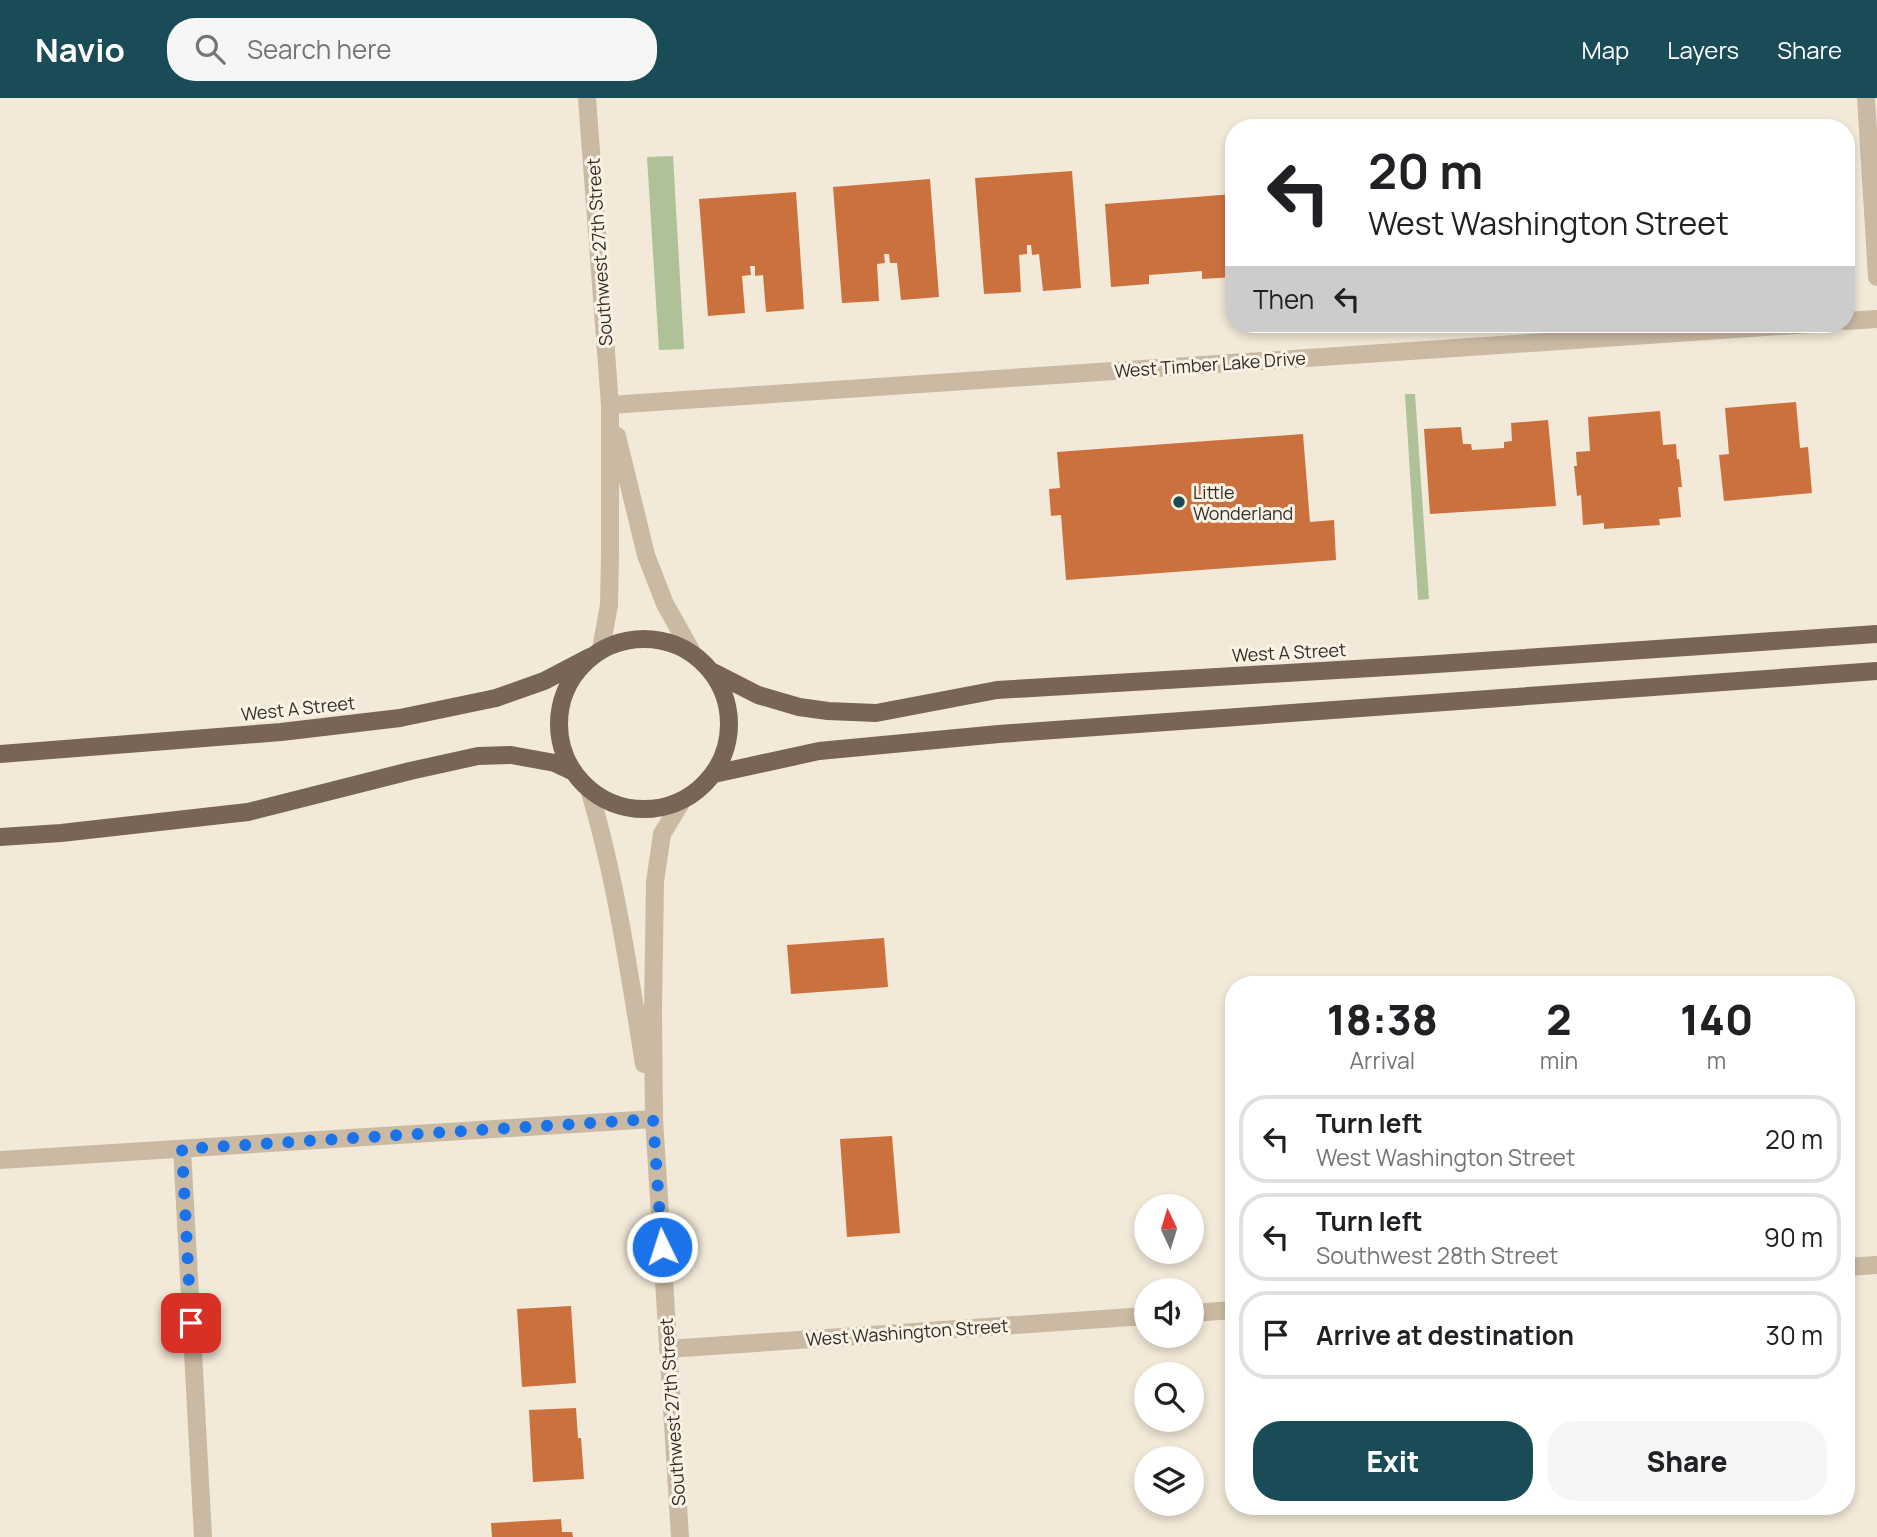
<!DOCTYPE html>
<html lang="en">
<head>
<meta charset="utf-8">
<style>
  body { margin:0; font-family:Manrope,sans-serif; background:#f6f6f6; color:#202124; height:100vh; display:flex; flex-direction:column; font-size:26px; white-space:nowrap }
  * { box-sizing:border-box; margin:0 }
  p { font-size:23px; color:#757577 }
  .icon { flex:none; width:38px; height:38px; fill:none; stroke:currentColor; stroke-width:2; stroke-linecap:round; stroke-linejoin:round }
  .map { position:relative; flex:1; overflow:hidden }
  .drawer { position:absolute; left:1225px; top:878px; width:630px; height:539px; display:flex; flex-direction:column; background:#fff; border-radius:28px; box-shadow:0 4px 10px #0003 }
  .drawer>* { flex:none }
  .banner { position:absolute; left:1225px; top:21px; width:630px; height:214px; border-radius:28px; box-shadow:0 4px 10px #0003; background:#fff; color:#202124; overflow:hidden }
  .needle { width:46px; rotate:356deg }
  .tools { position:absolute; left:1134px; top:1096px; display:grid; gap:14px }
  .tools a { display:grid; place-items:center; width:70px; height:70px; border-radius:50%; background:#fff; box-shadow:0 4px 10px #0003; font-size:35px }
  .pin { position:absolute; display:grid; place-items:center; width:60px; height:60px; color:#fff; margin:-30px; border-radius:14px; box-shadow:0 4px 10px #0006 }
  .me { position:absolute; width:77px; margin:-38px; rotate:356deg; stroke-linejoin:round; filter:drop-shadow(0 0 5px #0008) }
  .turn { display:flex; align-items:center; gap:24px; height:147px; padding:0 28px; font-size:32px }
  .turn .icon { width:91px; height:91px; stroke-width:2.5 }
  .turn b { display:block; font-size:49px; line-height:60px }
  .then { display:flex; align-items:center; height:66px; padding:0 28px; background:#0003; gap:14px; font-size:26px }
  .eta { display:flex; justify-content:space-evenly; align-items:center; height:119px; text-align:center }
  .eta b { font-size:42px; font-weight:800; line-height:49px }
  .button { display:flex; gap:14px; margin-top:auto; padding:14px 28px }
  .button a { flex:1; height:80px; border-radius:28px; background:#1a4c58; color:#fff; font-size:28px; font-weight:800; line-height:80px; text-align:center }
  .button a+a { background:#f6f6f6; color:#202124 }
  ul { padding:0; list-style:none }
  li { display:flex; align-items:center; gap:21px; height:88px; margin:0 14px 10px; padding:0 14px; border:4px solid #e0e0e0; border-radius:28px }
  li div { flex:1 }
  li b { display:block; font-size:26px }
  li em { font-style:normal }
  header { display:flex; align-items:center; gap:42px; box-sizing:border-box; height:98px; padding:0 35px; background:#1a4c58; color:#fff }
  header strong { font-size:33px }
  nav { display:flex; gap:38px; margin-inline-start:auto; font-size:24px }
  .search { width:490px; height:63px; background:#f6f6f6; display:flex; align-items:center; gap:18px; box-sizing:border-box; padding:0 24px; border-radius:28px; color:#757577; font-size:26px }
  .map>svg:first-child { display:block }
  .green { fill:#aec197 }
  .building { fill:#cb713d }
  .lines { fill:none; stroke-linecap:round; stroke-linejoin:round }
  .minor { stroke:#cabaa3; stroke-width:18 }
  .major { stroke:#786556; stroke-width:18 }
  .route { stroke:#1a73e8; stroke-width:12; stroke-dasharray:0 21.6 }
  .poi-dot { fill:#1a4c58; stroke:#faf2e4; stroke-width:2.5 }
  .labels { text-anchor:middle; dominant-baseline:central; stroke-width:6; stroke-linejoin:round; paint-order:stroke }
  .street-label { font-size:18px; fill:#352c26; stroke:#faf2e4 }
  .poi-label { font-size:18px; fill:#352c26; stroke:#faf2e4; text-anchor:start }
</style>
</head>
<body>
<header>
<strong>Navio</strong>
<div class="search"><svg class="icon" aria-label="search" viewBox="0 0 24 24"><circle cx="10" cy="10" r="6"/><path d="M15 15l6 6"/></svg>Search here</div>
<nav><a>Map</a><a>Layers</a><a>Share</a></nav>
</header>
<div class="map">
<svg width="1877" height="1439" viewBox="0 0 1877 1439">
  <rect width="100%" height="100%" fill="#f2e9d8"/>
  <!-- green -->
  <path class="green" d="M 673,58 L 684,251 L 659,252 L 647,59 Z
    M 1405,296 L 1415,296 L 1429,501 L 1418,502 Z"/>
  <!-- building -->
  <path class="building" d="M 1072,73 L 1081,190 L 1043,193 L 1039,156 L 1032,157 L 1031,147 L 1027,147 L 1027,156 L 1019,157 L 1021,194 L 984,196 L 975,80 Z
    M 930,81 L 939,199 L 901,202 L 897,165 L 890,165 L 889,156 L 884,156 L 885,165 L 877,166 L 879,203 L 842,205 L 833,89 Z
    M 796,94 L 804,211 L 766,214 L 763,177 L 755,178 L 755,168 L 750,168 L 751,177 L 742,178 L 745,215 L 708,218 L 699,101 Z
    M 1234,96 L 1234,179 L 1202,181 L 1202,173 L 1149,177 L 1149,186 L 1111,189 L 1105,106 Z
    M 1796,304 L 1800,350 L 1808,349 L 1812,395 L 1724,403 L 1719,357 L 1729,356 L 1725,310 Z
    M 1660,313 L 1663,347 L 1676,346 L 1677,361 L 1679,361 L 1682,389 L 1678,389 L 1681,419 L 1659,421 L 1660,427 L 1604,431 L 1604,425 L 1583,427 L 1581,397 L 1577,398 L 1574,368 L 1577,368 L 1576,354 L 1590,353 L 1588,319 Z
    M 1548,322 L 1556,408 L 1430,416 L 1424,331 L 1461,329 L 1463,346 L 1471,346 L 1472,352 L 1504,350 L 1504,344 L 1512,343 L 1511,325 Z
    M 1303,336 L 1310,424 L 1334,422 L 1336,462 L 1066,482 L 1061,417 L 1051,418 L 1049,391 L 1060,390 L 1057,354 Z
    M 884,840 L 888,889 L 791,896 L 787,847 Z
    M 892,1038 L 900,1135 L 847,1139 L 840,1041 Z
    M 571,1208 L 576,1285 L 522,1289 L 517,1211 Z
    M 576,1310 L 578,1340 L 581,1340 L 584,1381 L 533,1384 L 529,1312 Z
    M 561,1421 L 562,1434 L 572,1434 L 573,1439 L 492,1439 L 491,1425 Z"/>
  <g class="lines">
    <!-- minor -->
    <path class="minor" d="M 587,0 L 610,307 L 610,457 L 609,507 L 601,551
      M 1866,0 L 1877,179
      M 1846,223 L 1877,221
      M 610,307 L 1811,226
      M 617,338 L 646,457 L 665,506 L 692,554
      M 589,691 C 616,781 629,874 644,966
      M 182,1051 L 203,1439
      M 0,1062 L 654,1021
      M 1846,1169 L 1877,1167
      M 1192,1215 L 1234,1212
      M 668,1251 L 1146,1218
      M 680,1439 L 654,1021 L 653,913 L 655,784 L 662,736 L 682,703"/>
    <!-- major -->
    <path class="major" d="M559 626a85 85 0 1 1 170 0a85 85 0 1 1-170 0Z
      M 713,574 L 758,597 L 799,609 L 828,613 L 876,615 L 997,592 L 1422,567 L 1877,536
      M 0,656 L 281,634 L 400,620 L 496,600 L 544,583 L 590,559
      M 714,676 L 819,653 L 999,636 L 1877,573
      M 0,739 L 61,735 L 248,714 L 410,673 L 478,658 L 511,657 L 555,665 L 572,673"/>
  </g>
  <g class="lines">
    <!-- route -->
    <path class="route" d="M 191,1225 L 182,1051 L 653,1021 L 662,1149"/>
  </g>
  <!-- markers -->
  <circle class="poi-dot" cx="1179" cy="404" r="7"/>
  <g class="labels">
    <!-- street labels -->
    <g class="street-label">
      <text transform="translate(599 154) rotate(-94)">Southwest 27th Street</text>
      <text transform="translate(1210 266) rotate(-4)">West Timber Lake Drive</text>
      <text transform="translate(1289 554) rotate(-3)">West A Street</text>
      <text transform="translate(298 610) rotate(-6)">West A Street</text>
      <text transform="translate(907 1234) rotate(-4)">West Washington Street</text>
      <text transform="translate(672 1314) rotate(-94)">Southwest 27th Street</text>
    </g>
    <!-- poi labels -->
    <g class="poi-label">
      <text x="1193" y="394">Little<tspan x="1193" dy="21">Wonderland</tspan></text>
    </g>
  </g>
</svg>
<div class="tools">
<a><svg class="needle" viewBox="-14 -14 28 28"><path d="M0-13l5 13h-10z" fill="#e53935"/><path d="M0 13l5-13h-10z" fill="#757577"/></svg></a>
<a><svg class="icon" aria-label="sound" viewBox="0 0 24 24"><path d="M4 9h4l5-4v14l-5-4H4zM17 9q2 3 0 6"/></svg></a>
<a><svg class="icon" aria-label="search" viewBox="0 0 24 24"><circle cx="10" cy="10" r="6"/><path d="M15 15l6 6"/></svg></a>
<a><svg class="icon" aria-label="layers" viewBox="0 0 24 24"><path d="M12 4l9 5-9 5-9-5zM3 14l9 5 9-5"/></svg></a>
</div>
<div class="pin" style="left:191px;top:1225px;background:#d93025"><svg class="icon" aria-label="arrive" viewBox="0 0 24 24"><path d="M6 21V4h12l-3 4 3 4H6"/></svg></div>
<svg class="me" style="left:662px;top:1149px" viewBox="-20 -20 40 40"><circle r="17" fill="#1a73e8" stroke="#fff" stroke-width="3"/><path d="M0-11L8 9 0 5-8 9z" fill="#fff"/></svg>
<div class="banner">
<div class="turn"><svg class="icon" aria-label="left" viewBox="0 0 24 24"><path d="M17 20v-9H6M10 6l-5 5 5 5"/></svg><div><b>20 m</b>West Washington Street</div></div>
<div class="then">Then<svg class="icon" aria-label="left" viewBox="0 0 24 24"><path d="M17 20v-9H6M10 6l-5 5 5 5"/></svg></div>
</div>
<section class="drawer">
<div class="eta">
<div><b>18:38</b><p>Arrival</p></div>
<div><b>2</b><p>min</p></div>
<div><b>140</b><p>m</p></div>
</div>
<ul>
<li><svg class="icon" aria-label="left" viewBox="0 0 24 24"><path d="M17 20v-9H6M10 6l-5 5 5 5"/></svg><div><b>Turn left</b><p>West Washington Street</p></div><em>20 m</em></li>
<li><svg class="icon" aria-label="left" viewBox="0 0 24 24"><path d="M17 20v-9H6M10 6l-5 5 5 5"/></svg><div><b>Turn left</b><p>Southwest 28th Street</p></div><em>90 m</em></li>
<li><svg class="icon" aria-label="arrive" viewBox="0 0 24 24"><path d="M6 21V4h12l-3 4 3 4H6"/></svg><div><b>Arrive at destination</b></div><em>30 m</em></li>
</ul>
<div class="button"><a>Exit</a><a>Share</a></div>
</section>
</div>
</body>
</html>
